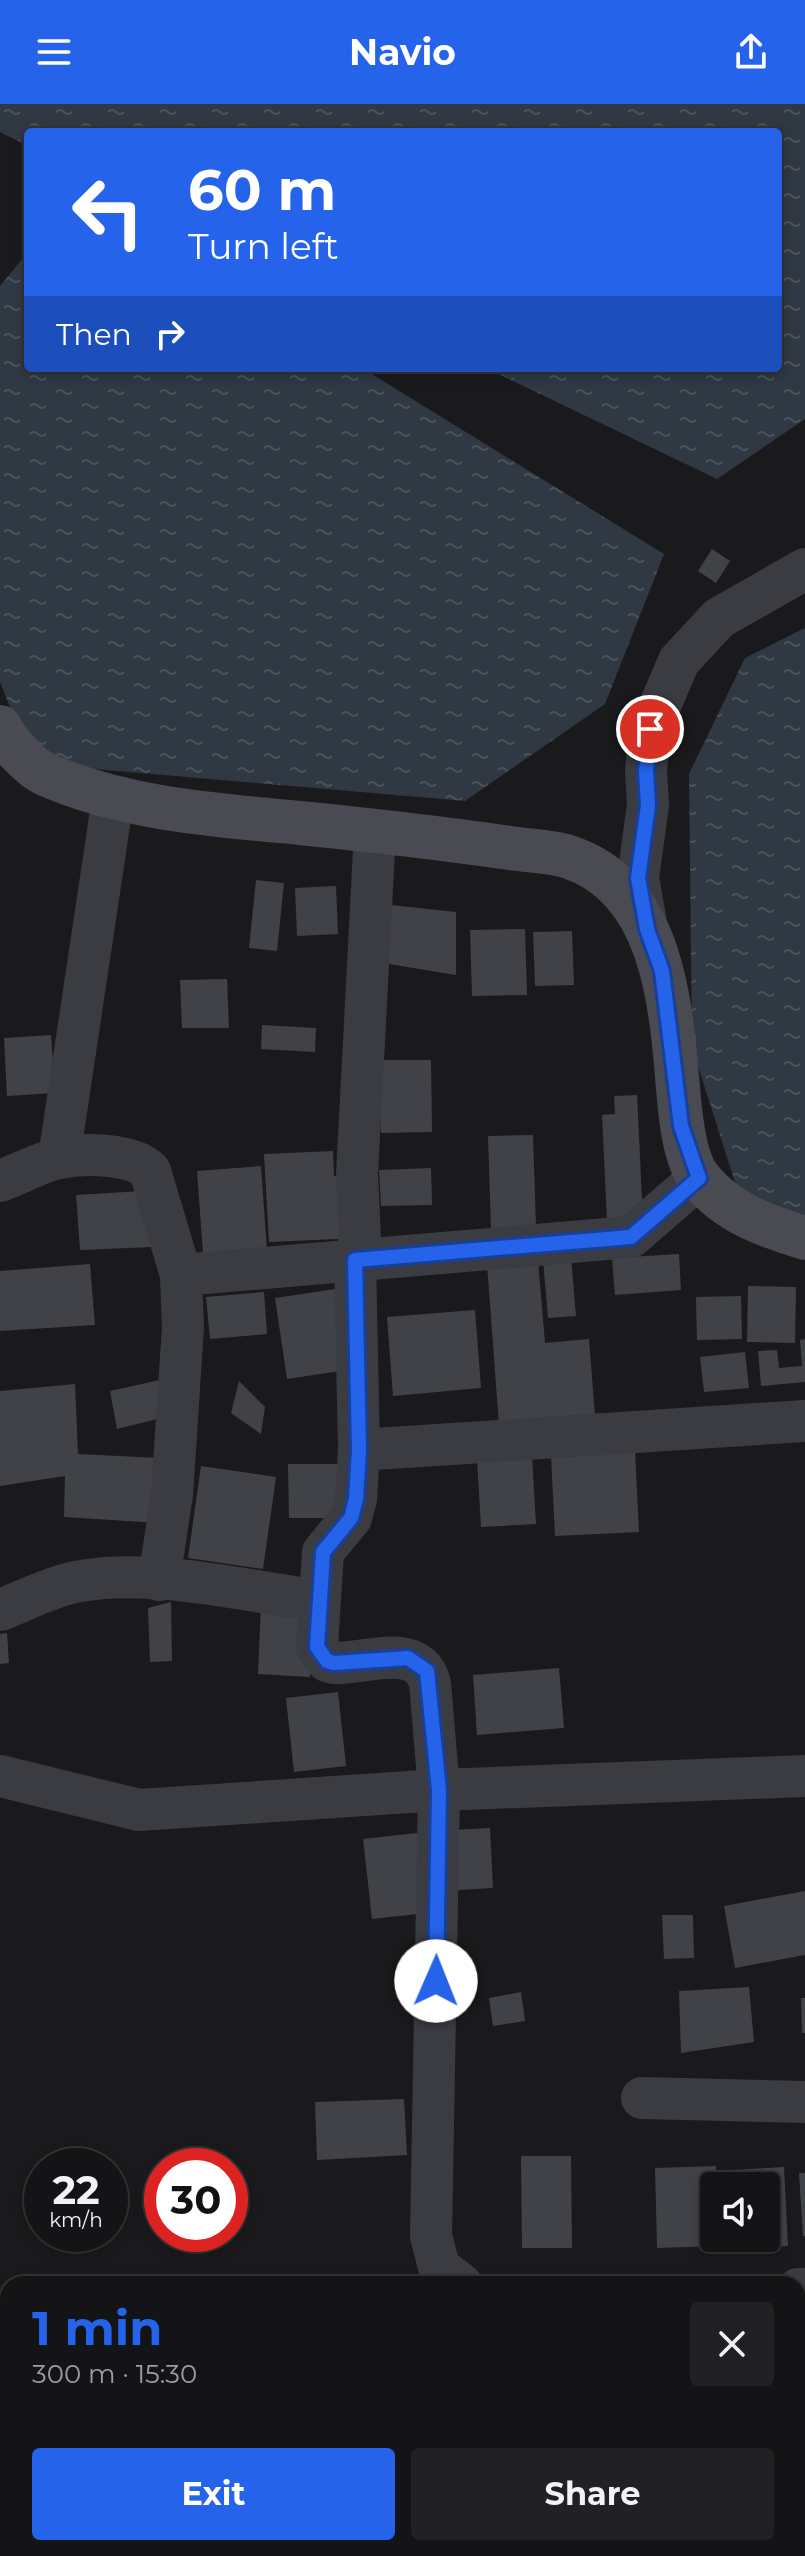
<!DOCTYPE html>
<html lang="en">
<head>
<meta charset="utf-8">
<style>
  body { margin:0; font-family:Montserrat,sans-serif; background:#212123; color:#f1f3f6; height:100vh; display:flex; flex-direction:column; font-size:30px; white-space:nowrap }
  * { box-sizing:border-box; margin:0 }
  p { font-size:26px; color:#9d9ea1 }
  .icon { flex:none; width:44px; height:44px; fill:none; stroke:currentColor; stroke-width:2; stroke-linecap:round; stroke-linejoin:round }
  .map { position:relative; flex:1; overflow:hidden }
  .sheet { position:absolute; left:0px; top:2172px; width:806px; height:280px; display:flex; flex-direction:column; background:#141416; border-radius:24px 24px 0 0; box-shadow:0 4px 12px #0003,0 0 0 2px #333335 }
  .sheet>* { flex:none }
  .guide { position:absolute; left:24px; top:24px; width:758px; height:244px; border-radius:8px; box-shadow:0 4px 12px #0003,0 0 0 2px #333335; background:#2563eb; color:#fff; overflow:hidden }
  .fabs { position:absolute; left:700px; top:2068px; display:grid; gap:16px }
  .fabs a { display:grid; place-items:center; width:80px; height:80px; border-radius:8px; background:#141416; box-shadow:0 4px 12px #0003,0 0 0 2px #333335; font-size:40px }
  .speed { position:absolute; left:24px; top:2044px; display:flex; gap:16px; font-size:40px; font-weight:700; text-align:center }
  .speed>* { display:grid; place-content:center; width:104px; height:104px; border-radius:50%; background:#141416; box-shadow:0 4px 12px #0003,0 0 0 2px #333335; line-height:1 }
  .speed small { font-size:20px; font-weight:400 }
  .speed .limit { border:12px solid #d22; background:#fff; color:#111 }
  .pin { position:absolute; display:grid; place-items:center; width:68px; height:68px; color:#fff; margin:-34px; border:4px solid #fff; border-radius:50%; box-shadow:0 2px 8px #0007 }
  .me { position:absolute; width:88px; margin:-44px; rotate:1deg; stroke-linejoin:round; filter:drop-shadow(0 0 6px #0008) }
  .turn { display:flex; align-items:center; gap:28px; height:168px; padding:0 32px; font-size:36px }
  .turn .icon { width:104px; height:104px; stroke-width:2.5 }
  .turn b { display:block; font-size:56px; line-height:68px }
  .then { display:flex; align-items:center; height:76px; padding:0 32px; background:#0003; gap:16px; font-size:30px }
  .round { display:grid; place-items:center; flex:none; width:84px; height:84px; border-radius:8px; background:#212123 }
  .overview { display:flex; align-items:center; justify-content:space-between; height:136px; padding:0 32px }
  h1 { font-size:48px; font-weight:700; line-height:60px; color:#2563eb }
  .button { display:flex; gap:16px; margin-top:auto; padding:16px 32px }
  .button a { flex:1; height:92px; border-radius:8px; background:#2563eb; color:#fff; font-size:32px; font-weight:700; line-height:92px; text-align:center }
  .button a+a { background:#212123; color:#f1f3f6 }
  header { display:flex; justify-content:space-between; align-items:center; height:104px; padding:0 32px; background:#2563eb; color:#fff; font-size:36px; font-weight:700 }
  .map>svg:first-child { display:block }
  .water { fill:url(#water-ripples) }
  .building { fill:#414247 }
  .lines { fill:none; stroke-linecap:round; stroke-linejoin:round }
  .minor { stroke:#3b3c42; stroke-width:42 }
  .secondary { stroke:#494a52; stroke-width:44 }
  .route-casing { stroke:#184099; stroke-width:20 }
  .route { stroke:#2563eb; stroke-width:14 }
</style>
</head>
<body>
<header><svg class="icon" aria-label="menu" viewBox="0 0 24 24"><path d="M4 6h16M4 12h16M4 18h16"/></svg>Navio<svg class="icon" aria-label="share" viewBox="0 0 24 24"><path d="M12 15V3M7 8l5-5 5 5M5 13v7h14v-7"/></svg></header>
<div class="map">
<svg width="805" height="2452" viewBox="0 0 805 2452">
  <defs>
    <pattern id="water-ripples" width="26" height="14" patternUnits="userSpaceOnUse" patternTransform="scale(2)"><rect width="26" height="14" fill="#2f3843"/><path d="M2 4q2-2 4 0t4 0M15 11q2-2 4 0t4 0" fill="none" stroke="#4a525c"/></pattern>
  </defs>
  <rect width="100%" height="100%" fill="#1a1a1d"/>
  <!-- water -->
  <path class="water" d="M 0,0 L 805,0 L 805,315 L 717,375 L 486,264 L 778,264 L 778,28 L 28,28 L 28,42 L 0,28 Z
    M 28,148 L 28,264 L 362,264 L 664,450 L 605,600 L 465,697 L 60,662 L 21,631 L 0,578 L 0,182 Z
    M 805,524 L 805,1113 L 739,1091 L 692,943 L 689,670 L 745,554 Z"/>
  <!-- building -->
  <path class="building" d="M 712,445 L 730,457 L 716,479 L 698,467 Z
    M 256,776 L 284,779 L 277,847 L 249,844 Z
    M 336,782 L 338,830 L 297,832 L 295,784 Z
    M 390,801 L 456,808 L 456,871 L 383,859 Z
    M 525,825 L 527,891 L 472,892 L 470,826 Z
    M 572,827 L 574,881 L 535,882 L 533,828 Z
    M 227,875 L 229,924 L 182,924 L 180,876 Z
    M 262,921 L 316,924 L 315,948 L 261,945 Z
    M 51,931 L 55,989 L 7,992 L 4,934 Z
    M 380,956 L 431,956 L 432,1028 L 381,1029 Z
    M 637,991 L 643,1116 L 607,1118 L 602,1011 L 615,1010 L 614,992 Z
    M 533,1031 L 536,1123 L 491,1124 L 488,1032 Z
    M 333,1047 L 334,1072 L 357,1071 L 360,1134 L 269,1138 L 264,1050 Z
    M 261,1062 L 267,1146 L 203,1150 L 197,1067 Z
    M 431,1064 L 432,1101 L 381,1102 L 379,1066 Z
    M 142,1087 L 152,1143 L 80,1146 L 76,1091 Z
    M 679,1150 L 681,1186 L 615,1191 L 612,1154 Z
    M 571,1153 L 576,1212 L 548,1214 L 543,1155 Z
    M 538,1156 L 545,1239 L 589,1235 L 595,1313 L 499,1321 L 487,1160 Z
    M 90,1160 L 95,1221 L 0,1227 L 0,1167 Z
    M 748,1182 L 796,1183 L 795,1239 L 747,1238 Z
    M 342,1184 L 354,1265 L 287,1275 L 275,1194 Z
    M 264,1188 L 267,1230 L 210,1235 L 206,1193 Z
    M 741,1192 L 742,1235 L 697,1236 L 696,1193 Z
    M 475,1206 L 481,1284 L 393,1292 L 387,1213 Z
    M 805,1235 L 805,1278 L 761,1282 L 758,1247 L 777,1246 L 779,1264 L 802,1262 L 800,1236 Z
    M 745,1248 L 749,1284 L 704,1288 L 700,1253 Z
    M 173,1273 L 177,1310 L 117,1325 L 110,1287 Z
    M 239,1277 L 265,1303 L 261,1330 L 231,1309 Z
    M 75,1280 L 78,1350 L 160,1354 L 159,1419 L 64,1413 L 65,1372 L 0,1382 L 0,1287 Z
    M 635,1347 L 639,1428 L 555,1432 L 551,1351 Z
    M 532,1351 L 536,1420 L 481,1423 L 477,1355 Z
    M 288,1360 L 347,1360 L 348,1414 L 289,1414 Z
    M 201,1362 L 276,1373 L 263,1465 L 188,1454 Z
    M 171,1498 L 172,1557 L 150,1558 L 148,1504 Z
    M 261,1499 L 313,1501 L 310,1573 L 258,1570 Z
    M 7,1529 L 9,1559 L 0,1560 L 0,1530 Z
    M 559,1564 L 564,1624 L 477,1631 L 473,1571 Z
    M 338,1588 L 346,1662 L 294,1668 L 286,1594 Z
    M 490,1724 L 493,1784 L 457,1786 L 454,1726 Z
    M 417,1729 L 426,1809 L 372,1815 L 363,1735 Z
    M 805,1787 L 805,1851 L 735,1864 L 724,1802 Z
    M 662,1811 L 693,1811 L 694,1854 L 664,1855 Z
    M 749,1883 L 754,1938 L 681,1949 L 679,1887 Z
    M 521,1888 L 525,1917 L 493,1922 L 489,1894 Z
    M 801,1894 L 805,1894 L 805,1929 L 802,1929 Z
    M 404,1995 L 407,2051 L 317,2056 L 315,1998 Z
    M 521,2052 L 571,2052 L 572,2144 L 522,2144 Z
    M 716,2062 L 714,2134 L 718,2134 L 718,2142 L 657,2144 L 655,2064 Z
    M 784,2063 L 788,2142 L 735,2144 L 734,2134 L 766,2134 L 766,2082 L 731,2082 L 731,2066 Z
    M 799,2069 L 805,2069 L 805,2132 L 803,2132 Z"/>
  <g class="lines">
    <!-- minor -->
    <path class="minor" d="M 375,727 L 357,1071 L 360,1134 L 355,1156 L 359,1346 L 356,1395 L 351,1414 L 323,1448 L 317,1543 L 327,1557 L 334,1559 C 367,1560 418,1537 430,1579 L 439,1686 L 431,2132 L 439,2163 L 461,2180
      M 647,825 L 638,774 L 648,701 L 646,667 L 650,625 L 679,557 L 719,514 L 805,465
      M 59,1054 L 113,694
      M 0,1077 C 19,1070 39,1059 59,1054 C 83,1049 132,1049 150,1067 L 181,1171 L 183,1223 L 172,1390 L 159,1476
      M 181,1171 L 631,1133 L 699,1074
      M 359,1346 L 805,1317
      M 0,1506 C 24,1497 50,1483 75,1478 C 150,1463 245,1487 320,1497
      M 0,1672 L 139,1706 L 439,1686 L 805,1672
      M 642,1994 L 805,1998
      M 798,2185 L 805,2185"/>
    <!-- secondary -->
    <path class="secondary" d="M 0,623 C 6,637 31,664 45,670 C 124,705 215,711 300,719 C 370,726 440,734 510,744 C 529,747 551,747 569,753 C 663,784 671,900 678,984 C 680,1009 684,1057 701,1076 C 728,1109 766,1122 805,1134"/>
  </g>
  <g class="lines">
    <defs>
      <path id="route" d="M 436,1877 L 439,1686 L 427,1567 L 408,1554 L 334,1559 L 327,1557 L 317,1543 L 323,1448 L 351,1414 L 356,1395 L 359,1346 L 355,1156 L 631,1133 L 699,1074 L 681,1022 L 662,867 L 647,825 L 638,774 L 648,701 L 646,667 L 650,625"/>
    </defs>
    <!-- route casing -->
    <use href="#route" class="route-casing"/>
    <!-- route -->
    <use href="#route" class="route"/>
  </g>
</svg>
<div class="fabs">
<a><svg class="icon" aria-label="sound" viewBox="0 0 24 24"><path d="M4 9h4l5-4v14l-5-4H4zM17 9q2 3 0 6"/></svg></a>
</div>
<div class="speed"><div>22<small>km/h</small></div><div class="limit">30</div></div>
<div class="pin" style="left:650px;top:625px;background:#d93025"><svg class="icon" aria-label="arrive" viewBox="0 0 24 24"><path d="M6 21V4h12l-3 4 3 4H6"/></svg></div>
<svg class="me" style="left:436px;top:1877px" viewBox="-20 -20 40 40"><circle r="19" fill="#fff"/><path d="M0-13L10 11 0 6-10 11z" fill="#2563eb"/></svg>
<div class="guide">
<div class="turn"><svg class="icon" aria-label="left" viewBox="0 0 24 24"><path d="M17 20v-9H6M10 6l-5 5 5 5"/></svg><div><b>60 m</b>Turn left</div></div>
<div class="then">Then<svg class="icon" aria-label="right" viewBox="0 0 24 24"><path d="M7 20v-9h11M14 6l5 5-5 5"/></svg></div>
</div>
<section class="sheet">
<div class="overview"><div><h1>1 min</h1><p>300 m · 15:30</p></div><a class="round"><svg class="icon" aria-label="close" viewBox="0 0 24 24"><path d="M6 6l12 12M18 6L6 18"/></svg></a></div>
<div class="button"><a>Exit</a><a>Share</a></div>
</section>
</div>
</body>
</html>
